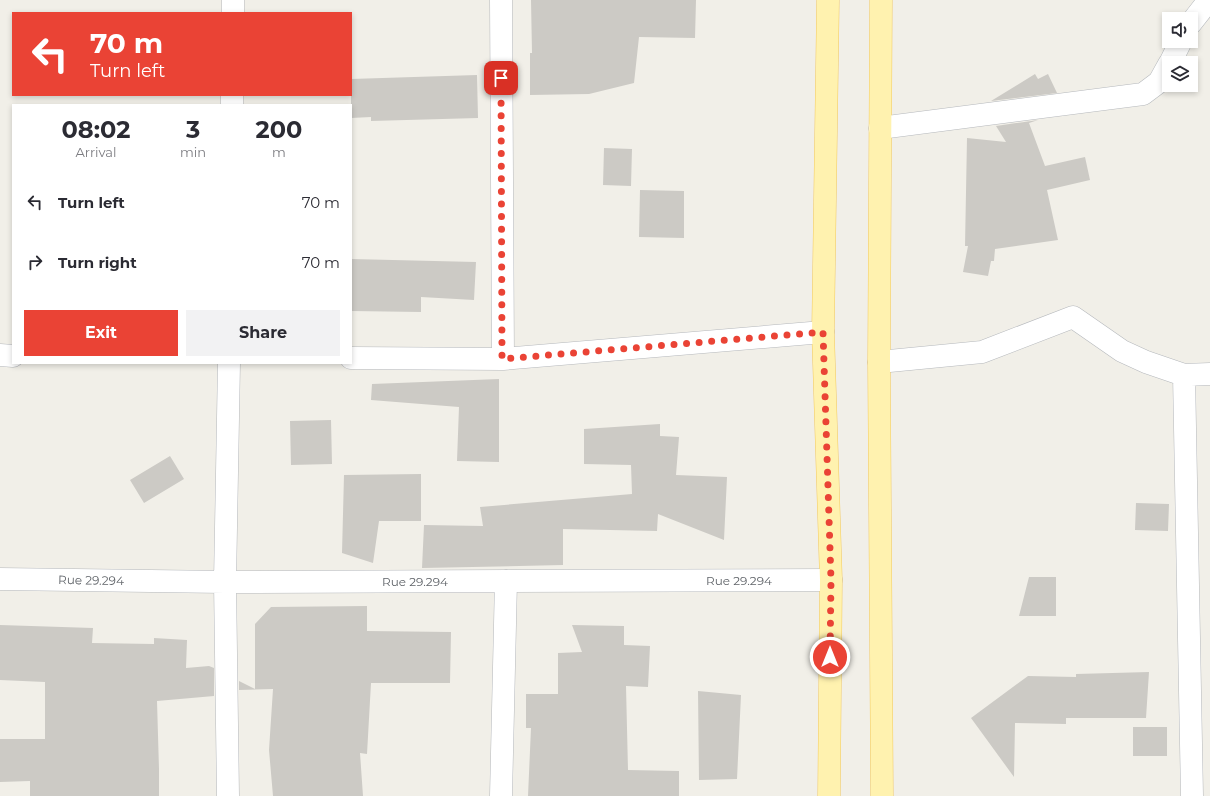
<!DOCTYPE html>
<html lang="en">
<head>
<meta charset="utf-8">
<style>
  body { margin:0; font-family:Montserrat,sans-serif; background:#f2f2f3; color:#2b2b33; height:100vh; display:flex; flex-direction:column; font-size:15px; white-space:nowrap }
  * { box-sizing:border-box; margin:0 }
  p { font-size:13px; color:#7c7c81 }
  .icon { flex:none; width:22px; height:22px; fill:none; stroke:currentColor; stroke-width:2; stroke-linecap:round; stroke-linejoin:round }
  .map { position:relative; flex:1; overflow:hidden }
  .side { position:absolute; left:12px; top:104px; width:340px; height:260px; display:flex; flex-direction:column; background:#fff; border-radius:0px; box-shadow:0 2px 6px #0003 }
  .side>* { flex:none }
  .guide { position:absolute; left:12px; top:12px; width:340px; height:84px; border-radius:0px; box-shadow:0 2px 6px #0003; background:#ea4335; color:#fff; overflow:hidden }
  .buttons { position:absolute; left:1162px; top:12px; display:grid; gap:8px }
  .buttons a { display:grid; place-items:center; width:36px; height:36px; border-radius:0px; background:#fff; box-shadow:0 2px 6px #0003; font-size:20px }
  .pin { position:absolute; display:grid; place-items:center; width:34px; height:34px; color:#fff; margin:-17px; border-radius:8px; box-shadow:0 2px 6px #0006 }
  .me { position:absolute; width:44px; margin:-22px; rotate:0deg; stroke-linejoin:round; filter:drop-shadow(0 0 3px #0008) }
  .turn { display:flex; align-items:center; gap:14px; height:84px; padding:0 12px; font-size:18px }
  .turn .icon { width:52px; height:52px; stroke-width:2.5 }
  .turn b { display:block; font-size:28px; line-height:34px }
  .eta { display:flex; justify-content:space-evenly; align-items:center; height:68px; text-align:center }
  .eta b { font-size:24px; font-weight:700; line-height:28px }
  .button { display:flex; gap:8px; margin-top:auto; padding:8px 12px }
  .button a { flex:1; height:46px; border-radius:0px; background:#ea4335; color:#fff; font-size:16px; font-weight:700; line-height:46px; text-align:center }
  .button a+a { background:#f2f2f3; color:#2b2b33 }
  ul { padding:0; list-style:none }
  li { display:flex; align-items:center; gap:12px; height:60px; padding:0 12px }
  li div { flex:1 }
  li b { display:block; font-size:15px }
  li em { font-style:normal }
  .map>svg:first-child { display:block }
  .building { fill:#cccac5 }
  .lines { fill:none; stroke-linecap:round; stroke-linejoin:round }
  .minor-casing { stroke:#b5b8bc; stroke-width:23 }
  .major-casing { stroke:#f2c960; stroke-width:23 }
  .minor { stroke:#fff; stroke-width:22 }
  .major { stroke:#fff2af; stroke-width:22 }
  .route { stroke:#ea4335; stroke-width:7; stroke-dasharray:0 12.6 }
  .labels { text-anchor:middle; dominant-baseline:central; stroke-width:3; stroke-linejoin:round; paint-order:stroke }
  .street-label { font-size:12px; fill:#5f6368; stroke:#fff }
</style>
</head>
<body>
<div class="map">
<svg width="1210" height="796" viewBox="0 0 1210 796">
  <rect width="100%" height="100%" fill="#f1efe8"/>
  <!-- building -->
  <path class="building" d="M 531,0 L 696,0 L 695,38 L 639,37 L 634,83 L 589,94 L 530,95 L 530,53 L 532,53 Z
    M 1035,74 L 1038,79 L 1048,74 L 1057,93 L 991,101 Z
    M 477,75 L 478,118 L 371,121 L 371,117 L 351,118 L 351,79 Z
    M 1038,120 L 1029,123 L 1045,166 L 1085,157 L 1090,180 L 1047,190 L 1058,240 L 995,249 L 994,261 L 991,261 L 988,276 L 963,272 L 968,246 L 965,246 L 967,138 L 1006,142 L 996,126 Z
    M 604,148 L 632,149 L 631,186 L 603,185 Z
    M 640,190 L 684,191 L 684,238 L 639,237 Z
    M 351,259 L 476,262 L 474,300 L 421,297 L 421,312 L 351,311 Z
    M 499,379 L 499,462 L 457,461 L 459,407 L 371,400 L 372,384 Z
    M 331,420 L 332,464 L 291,465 L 290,421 Z
    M 660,424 L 660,436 L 679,437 L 676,475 L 727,477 L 724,540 L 658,514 L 657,531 L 563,529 L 563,565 L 422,568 L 424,525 L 483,526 L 480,507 L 632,494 L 631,465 L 584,464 L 584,429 Z
    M 170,456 L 184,479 L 144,503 L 130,480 Z
    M 421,474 L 421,521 L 379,521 L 373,563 L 342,553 L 344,475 Z
    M 1136,503 L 1169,504 L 1168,531 L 1135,530 Z
    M 1029,577 L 1056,577 L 1056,616 L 1019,616 Z
    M 367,606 L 367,631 L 451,632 L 450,683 L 371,683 L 367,754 L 360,753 L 363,796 L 273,796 L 269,750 L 273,689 L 239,690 L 239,681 L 255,689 L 255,624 L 271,607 Z
    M 0,625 L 93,628 L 92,643 L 154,644 L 154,638 L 187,640 L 186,668 L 209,666 L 214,668 L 214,696 L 157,701 L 159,769 L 159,796 L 30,796 L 30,781 L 0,782 L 0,739 L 45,739 L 45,682 L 0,680 Z
    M 572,625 L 624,626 L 624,645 L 650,646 L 648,687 L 626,686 L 628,770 L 679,771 L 679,796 L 528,796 L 531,728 L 526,728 L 526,694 L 558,694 L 558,653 L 582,652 Z
    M 1149,672 L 1146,718 L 1066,718 L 1066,724 L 1015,723 L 1014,777 L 971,718 L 1028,676 L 1076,677 L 1076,674 Z
    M 698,691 L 741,695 L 737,779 L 699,780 Z
    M 1133,727 L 1167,727 L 1167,756 L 1133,756 Z"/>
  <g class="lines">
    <defs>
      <path id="minor" d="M 501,0 L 503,359
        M 233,13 L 233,0
        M 1191,23 L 1209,0
        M 1170,63 L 1181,41
        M 232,105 L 232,95
        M 880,128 L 1143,94 L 1159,82 L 1169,64
        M 0,355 L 13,356
        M 351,358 L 503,359 L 823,332
        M 879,362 L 982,352 L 1073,317 L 1122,351 L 1146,362 L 1184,375 L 1210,374
        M 1184,375 L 1192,796
        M 0,579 L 225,582 L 831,580
        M 228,796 L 225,582 L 229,363
        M 501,796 L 506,581"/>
      <path id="major" d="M 828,0 L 823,332 L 831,580 L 829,796
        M 881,0 L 879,362 L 882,796"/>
    </defs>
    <!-- minor casing -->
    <use href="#minor" class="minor-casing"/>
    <!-- major casing -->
    <use href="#major" class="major-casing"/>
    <!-- minor -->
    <use href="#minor" class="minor"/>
    <!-- major -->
    <use href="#major" class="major"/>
  </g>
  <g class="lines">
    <!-- route -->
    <path class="route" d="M 501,78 L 502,359 L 823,332 L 831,580 L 830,657"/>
  </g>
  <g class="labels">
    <!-- street labels -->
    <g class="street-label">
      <text transform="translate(91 580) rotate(1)">Rue 29.294</text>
      <text x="739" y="580">Rue 29.294</text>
      <text x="415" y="581">Rue 29.294</text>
    </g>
  </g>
</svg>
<div class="buttons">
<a><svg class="icon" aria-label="sound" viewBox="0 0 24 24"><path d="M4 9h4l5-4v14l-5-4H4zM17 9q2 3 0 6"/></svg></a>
<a><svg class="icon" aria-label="layers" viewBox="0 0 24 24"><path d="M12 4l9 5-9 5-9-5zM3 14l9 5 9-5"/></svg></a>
</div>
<div class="pin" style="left:501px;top:78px;background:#d93025"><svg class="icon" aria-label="arrive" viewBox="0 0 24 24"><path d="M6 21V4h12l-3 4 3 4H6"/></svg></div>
<svg class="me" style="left:830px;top:657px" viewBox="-20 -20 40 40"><circle r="17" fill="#ea4335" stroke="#fff" stroke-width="3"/><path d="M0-11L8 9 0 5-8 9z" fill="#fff"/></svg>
<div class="guide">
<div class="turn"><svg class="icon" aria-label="left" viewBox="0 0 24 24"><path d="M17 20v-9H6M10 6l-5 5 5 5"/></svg><div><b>70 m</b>Turn left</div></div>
</div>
<section class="side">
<div class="eta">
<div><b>08:02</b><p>Arrival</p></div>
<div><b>3</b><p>min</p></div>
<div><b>200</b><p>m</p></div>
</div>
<ul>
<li><svg class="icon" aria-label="left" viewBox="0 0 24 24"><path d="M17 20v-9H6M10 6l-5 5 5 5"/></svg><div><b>Turn left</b></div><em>70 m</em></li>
<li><svg class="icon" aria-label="right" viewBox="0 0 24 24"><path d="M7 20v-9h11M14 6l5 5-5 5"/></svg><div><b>Turn right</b></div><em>70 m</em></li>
</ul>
<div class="button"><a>Exit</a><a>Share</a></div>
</section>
</div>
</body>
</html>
